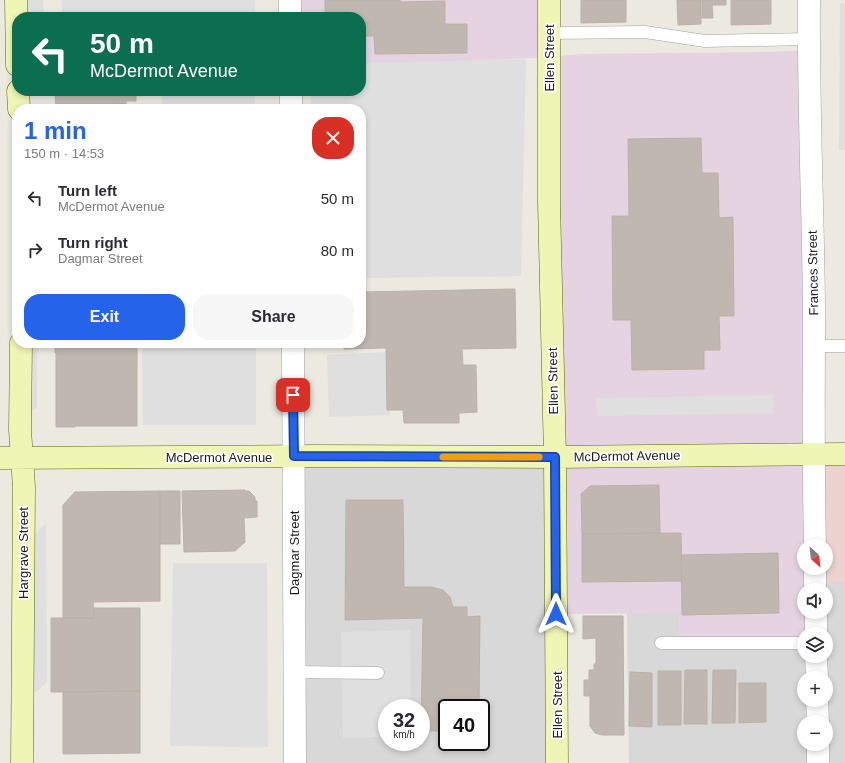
<!DOCTYPE html>
<html lang="en">
<head>
<meta charset="utf-8">
<style>
  body { margin:0; font-family:Arial,sans-serif; background:#f7f7f7; color:#2b2b33; height:100vh; display:flex; flex-direction:column; font-size:15px; white-space:nowrap }
  * { box-sizing:border-box; margin:0 }
  p { font-size:13px; color:#7c7c81 }
  .icon { flex:none; width:22px; height:22px; fill:none; stroke:currentColor; stroke-width:2; stroke-linecap:round; stroke-linejoin:round }
  .map { position:relative; flex:1; overflow:hidden }
  .panel { position:absolute; left:12px; top:104px; width:354px; height:244px; display:flex; flex-direction:column; background:#fff; border-radius:16px; box-shadow:0 2px 6px #0003 }
  .panel>* { flex:none }
  .top-card { position:absolute; left:12px; top:12px; width:354px; height:84px; border-radius:16px; box-shadow:0 2px 6px #0003; background:#0b6e4f; color:#fff; overflow:hidden }
  .needle { width:26px; rotate:153deg }
  .controls { position:absolute; left:797px; top:539px; display:grid; gap:8px }
  .controls a { display:grid; place-items:center; width:36px; height:36px; border-radius:50%; background:#fff; box-shadow:0 2px 6px #0003; font-size:20px }
  .speed { position:absolute; left:378px; top:699px; display:flex; gap:8px; font-size:20px; font-weight:700; text-align:center }
  .speed>* { display:grid; place-content:center; width:52px; height:52px; border-radius:50%; background:#fff; box-shadow:0 2px 6px #0003; line-height:1 }
  .speed small { font-size:10px; font-weight:400 }
  .speed .limit { border:2px solid #111; border-radius:6px; background:#fff; color:#111 }
  .pin { position:absolute; display:grid; place-items:center; width:34px; height:34px; color:#fff; margin:-17px; border-radius:8px; box-shadow:0 2px 6px #0006 }
  .me { position:absolute; width:44px; margin:-22px; rotate:0deg; stroke-linejoin:round; filter:drop-shadow(0 0 3px #0008) }
  .turn { display:flex; align-items:center; gap:14px; height:84px; padding:0 12px; font-size:18px }
  .turn .icon { width:52px; height:52px; stroke-width:2.5 }
  .turn b { display:block; font-size:28px; line-height:34px }
  .round { display:grid; place-items:center; flex:none; width:42px; height:42px; border-radius:16px; background:#f7f7f7 }
  .headline { display:flex; align-items:center; justify-content:space-between; height:68px; padding:0 12px }
  h1 { font-size:24px; font-weight:700; line-height:30px; color:#2563eb }
  .action { display:flex; gap:8px; margin-top:auto; padding:8px 12px }
  .action a { flex:1; height:46px; border-radius:16px; background:#2563eb; color:#fff; font-size:16px; font-weight:700; line-height:46px; text-align:center }
  .action a+a { background:#f7f7f7; color:#2b2b33 }
  ul { padding:0; list-style:none }
  li { display:flex; align-items:center; gap:12px; height:52px; padding:0 12px }
  li div { flex:1 }
  li b { display:block; font-size:15px }
  li em { font-style:normal }
  .map>svg:first-child { display:block }
  .residential { fill:#d9d8d8; fill-rule:evenodd }
  .commercial { fill:#edd2d0 }
  .industrial { fill:#e5d3e1 }
  .parking { fill:#dfdfdf }
  .building { fill:#c0b8b0; stroke:#bdb0a4 }
  .lines { fill:none; stroke-linecap:round; stroke-linejoin:round }
  .lane-casing { stroke:#a2a2a2; stroke-width:13 }
  .street-casing { stroke:#a2a2a2; stroke-width:23 }
  .secondary-casing { stroke:#5a6a0a; stroke-width:23 }
  .lane { stroke:#fff; stroke-width:12 }
  .street { stroke:#fff; stroke-width:22 }
  .secondary { stroke:#eff5b5; stroke-width:22 }
  .route-casing { stroke:#184099; stroke-width:10 }
  .route { stroke:#2563eb; stroke-width:7 }
  .slow { stroke:#f59e0b; stroke-width:7 }
  .labels { text-anchor:middle; dominant-baseline:central; stroke-width:3.5; stroke-linejoin:round; paint-order:stroke }
  .street-label { font-size:13px; fill:#1b1b1b; stroke:#fff }
</style>
</head>
<body>
<div class="map">
<svg width="845" height="763" viewBox="0 0 845 763">
  <rect width="100%" height="100%" fill="#ece9e1"/>
  <!-- residential -->
  <path class="residential" d="M 294,456 L 555,457 L 557,763 L 295,763 ZM 387,708 L 421,708 L 421,742 L 387,742 ZM 447,708 L 481,708 L 481,742 L 447,742 Z
    M 815,582 L 845,582 L 845,763 L 629,763 L 627,613 L 679,613 L 680,643 L 804,643 L 804,656 L 826,656 L 826,590 ZM 804,678 L 826,678 L 826,700 L 804,700 ZM 804,722 L 826,722 L 826,744 L 804,744 Z"/>
  <!-- commercial -->
  <path class="commercial" d="M 813,454 L 845,454 L 845,582 L 815,582 L 826,568 L 826,546 L 815,546 Z"/>
  <!-- industrial -->
  <path class="industrial" d="M 290,0 L 549,0 L 550,57 L 581,54 L 771,52 L 808,50 L 804,612 L 816,612 L 816,634 L 804,634 L 804,643 L 680,643 L 679,613 L 556,614 L 550,57 L 361,66 L 361,17 L 290,17 Z"/>
  <!-- parking -->
  <path class="parking" d="M 26,0 L 43,0 L 44,17 L 24,17 Z
    M 62,0 L 255,0 L 255,17 L 62,17 Z
    M 840,3 L 845,3 L 845,150 L 839,150 Z
    M 526,59 L 521,276 L 361,278 L 361,109 L 311,109 L 311,91 L 361,91 L 361,63 Z
    M 162,91 L 255,91 L 255,109 L 162,109 Z
    M 25,343 L 42,343 L 37,352 L 37,407 L 25,417 Z
    M 142,343 L 256,343 L 256,425 L 143,425 Z
    M 387,352 L 390,415 L 329,417 L 327,355 Z
    M 773,395 L 773,413 L 597,416 L 596,398 Z
    M 46,523 L 47,682 L 28,699 L 30,539 Z
    M 173,563 L 267,563 L 268,747 L 170,746 Z
    M 410,630 L 411,708 L 387,708 L 387,737 L 343,738 L 341,632 Z"/>
  <!-- building -->
  <path class="building" d="M 325,0 L 400,0 L 400,2 L 445,1 L 445,24 L 467,24 L 467,53 L 375,54 L 374,36 L 361,36 L 361,17 L 325,17 Z
    M 581,0 L 626,0 L 626,22 L 581,23 Z
    M 677,0 L 701,0 L 701,24 L 678,25 Z
    M 702,0 L 726,0 L 726,5 L 712,5 L 713,18 L 702,18 Z
    M 731,0 L 771,0 L 771,24 L 731,25 Z
    M 55,91 L 136,91 L 136,101 L 126,101 L 126,104 L 113,104 L 114,108 L 56,109 Z
    M 113,104 L 126,104 L 126,109 L 56,109 L 114,108 Z
    M 701,138 L 702,173 L 718,173 L 719,218 L 733,217 L 734,316 L 719,316 L 720,350 L 704,350 L 704,369 L 632,370 L 631,320 L 613,320 L 612,216 L 629,216 L 628,139 Z
    M 515,289 L 516,348 L 462,349 L 463,365 L 476,365 L 477,412 L 459,413 L 459,423 L 404,423 L 403,410 L 387,410 L 386,348 L 344,349 L 344,343 L 361,343 L 361,292 Z
    M 55,343 L 137,343 L 137,426 L 75,426 L 75,427 L 56,427 L 56,353 L 55,353 Z
    M 659,485 L 660,533 L 582,534 L 581,494 L 590,486 Z
    M 245,490 L 244,491 L 249,491 L 255,497 L 255,501 L 257,501 L 257,517 L 244,518 L 245,542 L 235,551 L 184,552 L 182,491 Z
    M 160,491 L 160,601 L 93,602 L 94,618 L 63,618 L 63,505 L 75,492 Z
    M 160,491 L 180,491 L 180,544 L 160,544 Z
    M 346,500 L 403,500 L 404,587 L 431,587 L 443,590 L 450,597 L 453,607 L 467,607 L 467,617 L 480,616 L 479,708 L 447,708 L 447,731 L 421,731 L 423,618 L 345,620 Z
    M 681,533 L 682,581 L 582,582 L 582,534 Z
    M 778,553 L 779,613 L 682,615 L 681,555 Z
    M 93,608 L 140,608 L 140,691 L 51,692 L 51,618 L 94,618 Z
    M 583,616 L 623,616 L 624,735 L 602,735 L 595,733 L 590,726 L 590,696 L 584,696 L 584,680 L 589,680 L 589,670 L 594,670 L 594,664 L 596,664 L 596,638 L 583,639 Z
    M 685,670 L 707,670 L 707,724 L 684,724 Z
    M 713,670 L 736,670 L 735,723 L 712,723 Z
    M 658,671 L 681,671 L 681,725 L 658,725 Z
    M 630,672 L 652,673 L 652,727 L 629,726 Z
    M 739,683 L 766,683 L 766,722 L 739,723 Z
    M 140,691 L 140,753 L 63,754 L 63,692 Z"/>
  <g class="lines">
    <defs>
      <path id="lane" d="M 549,33 L 645,32 L 705,41 L 809,39
        M 813,346 L 845,346
        M 661,643 L 804,643
        M 294,672 L 378,673"/>
      <path id="street" d="M 290,0 L 290,17
        M 809,0 C 808,103 813,205 814,308 C 814,387 813,467 815,546
        M 291,91 L 291,109
        M 293,343 L 295,763
        M 815,568 L 815,590
        M 816,612 L 816,634
        M 816,656 L 817,678
        M 817,700 L 818,722
        M 818,744 L 818,763"/>
      <path id="secondary" d="M 16,0 L 17,65
        M 549,0 L 549,202 L 555,457 L 557,763
        M 18,91 L 19,109
        M 21,343 L 20,430 L 24,487 L 22,763
        M 0,458 L 316,456 L 555,457 L 845,454"/>
    </defs>
    <!-- lane casing -->
    <use href="#lane" class="lane-casing"/>
    <!-- street casing -->
    <use href="#street" class="street-casing"/>
    <!-- secondary casing -->
    <use href="#secondary" class="secondary-casing"/>
    <!-- lane -->
    <use href="#lane" class="lane"/>
    <!-- street -->
    <use href="#street" class="street"/>
    <!-- secondary -->
    <use href="#secondary" class="secondary"/>
  </g>
  <g class="lines">
    <defs>
      <path id="route" d="M 293,395 L 294,456 L 555,457 L 556,614"/>
    </defs>
    <!-- route casing -->
    <use href="#route" class="route-casing"/>
    <!-- route -->
    <use href="#route" class="route"/>
    <!-- slow -->
    <path class="slow" d="M 443,457 L 539,457"/>
  </g>
  <g class="labels">
    <!-- street labels -->
    <g class="street-label">
      <text transform="translate(549 58) rotate(-90)">Ellen Street</text>
      <text transform="translate(813 273) rotate(-91)">Frances Street</text>
      <text transform="translate(553 381) rotate(-91)">Ellen Street</text>
      <text transform="translate(627 456) rotate(-1)">McDermot Avenue</text>
      <text x="219" y="457">McDermot Avenue</text>
      <text transform="translate(23 553) rotate(-90)">Hargrave Street</text>
      <text transform="translate(294 553) rotate(-90)">Dagmar Street</text>
      <text transform="translate(557 705) rotate(-90)">Ellen Street</text>
    </g>
  </g>
</svg>
<div class="controls">
<a><svg class="needle" viewBox="-14 -14 28 28"><path d="M0-13l5 13h-10z" fill="#e53935"/><path d="M0 13l5-13h-10z" fill="#7c7c81"/></svg></a>
<a><svg class="icon" aria-label="sound" viewBox="0 0 24 24"><path d="M4 9h4l5-4v14l-5-4H4zM17 9q2 3 0 6"/></svg></a>
<a><svg class="icon" aria-label="layers" viewBox="0 0 24 24"><path d="M12 4l9 5-9 5-9-5zM3 14l9 5 9-5"/></svg></a>
<a>+</a>
<a>−</a>
</div>
<div class="speed"><div>32<small>km/h</small></div><div class="limit">40</div></div>
<div class="pin" style="left:293px;top:395px;background:#d93025"><svg class="icon" aria-label="arrive" viewBox="0 0 24 24"><path d="M6 21V4h12l-3 4 3 4H6"/></svg></div>
<svg class="me" style="left:556px;top:614px" viewBox="-20 -20 40 40"><path d="M0-17L14 15 0 8-14 15z" fill="#2563eb" stroke="#fff" stroke-width="4"/></svg>
<div class="top-card">
<div class="turn"><svg class="icon" aria-label="left" viewBox="0 0 24 24"><path d="M17 20v-9H6M10 6l-5 5 5 5"/></svg><div><b>50 m</b>McDermot Avenue</div></div>
</div>
<section class="panel">
<div class="headline"><div><h1>1 min</h1><p>150 m · 14:53</p></div><a class="round" style="background:#d93025;color:#fff"><svg class="icon" aria-label="close" viewBox="0 0 24 24"><path d="M6 6l12 12M18 6L6 18"/></svg></a></div>
<ul>
<li><svg class="icon" aria-label="left" viewBox="0 0 24 24"><path d="M17 20v-9H6M10 6l-5 5 5 5"/></svg><div><b>Turn left</b><p>McDermot Avenue</p></div><em>50 m</em></li>
<li><svg class="icon" aria-label="right" viewBox="0 0 24 24"><path d="M7 20v-9h11M14 6l5 5-5 5"/></svg><div><b>Turn right</b><p>Dagmar Street</p></div><em>80 m</em></li>
</ul>
<div class="action"><a>Exit</a><a>Share</a></div>
</section>
</div>
</body>
</html>
